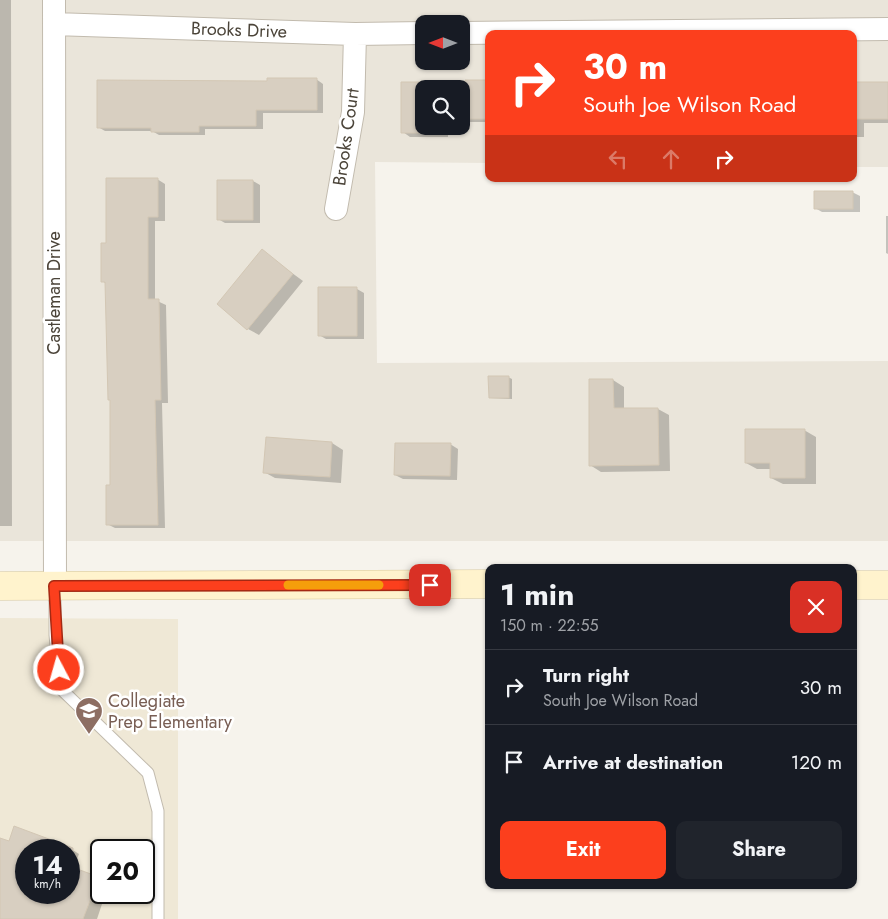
<!DOCTYPE html>
<html lang="en">
<head>
<meta charset="utf-8">
<style>
  body { margin:0; font-family:Jost,sans-serif; background:#20242c; color:#f1f3f6; height:100vh; display:flex; flex-direction:column; font-size:19px; white-space:nowrap }
  * { box-sizing:border-box; margin:0 }
  p { font-size:16px; color:#9ea1a6 }
  .icon { flex:none; width:28px; height:28px; fill:none; stroke:currentColor; stroke-width:2; stroke-linecap:round; stroke-linejoin:round }
  .map { position:relative; flex:1; overflow:hidden }
  .sheet { position:absolute; left:485px; top:564px; width:372px; height:325px; display:flex; flex-direction:column; background:#171b24; border-radius:10px; box-shadow:0 1px 4px #0004 }
  .sheet>* { flex:none }
  .guide { position:absolute; left:485px; top:30px; width:372px; height:152px; border-radius:10px; box-shadow:0 1px 4px #0004; background:#fc3f1d; color:#fff; overflow:hidden }
  .needle { width:32px; rotate:270deg }
  .buttons { position:absolute; left:415px; top:15px; display:grid; gap:10px }
  .buttons a { display:grid; place-items:center; width:55px; height:55px; border-radius:10px; background:#171b24; box-shadow:0 1px 4px #0004; font-size:25px }
  .speed { position:absolute; left:15px; top:839px; display:flex; gap:10px; font-size:25px; font-weight:700; text-align:center }
  .speed>* { display:grid; place-content:center; width:65px; height:65px; border-radius:50%; background:#171b24; box-shadow:0 1px 4px #0004; line-height:1 }
  .speed small { font-size:12px; font-weight:400 }
  .speed .limit { border:2px solid #111; border-radius:8px; background:#fff; color:#111 }
  .pin { position:absolute; display:grid; place-items:center; width:42px; height:42px; color:#fff; margin:-21px; border-radius:10px; box-shadow:0 2px 8px #0006 }
  .me { position:absolute; width:55px; margin:-28px; rotate:354deg; stroke-linejoin:round; filter:drop-shadow(0 0 4px #0008) }
  .turn { display:flex; align-items:center; gap:18px; height:105px; padding:0 15px; font-size:22px }
  .turn .icon { width:65px; height:65px; stroke-width:2.5 }
  .turn b { display:block; font-size:35px; line-height:42px }
  .lanes { display:flex; align-items:center; height:48px; padding:0 15px; background:#0003; justify-content:center; gap:25px; direction:ltr }
  .lanes .off { opacity:.35 }
  .round { display:grid; place-items:center; flex:none; width:52px; height:52px; border-radius:10px; background:#20242c }
  .summary { display:flex; align-items:center; justify-content:space-between; height:85px; padding:0 15px }
  h1 { font-size:30px; font-weight:700; line-height:38px }
  .primary-button { display:flex; gap:10px; margin-top:auto; padding:10px 15px }
  .primary-button a { flex:1; height:58px; border-radius:10px; background:#fc3f1d; color:#fff; font-size:20px; font-weight:700; line-height:58px; text-align:center }
  .primary-button a+a { background:#20242c; color:#f1f3f6 }
  ul { padding:0; list-style:none }
  li { display:flex; align-items:center; gap:15px; height:75px; padding:0 15px; border-top:1px solid #363941 }
  li div { flex:1 }
  li b { display:block; font-size:19px }
  li em { font-style:normal }
  .map>svg:first-child { display:block }
  .residential { fill:#eae5da; fill-rule:evenodd }
  .education { fill:#efe8d6; fill-rule:evenodd }
  .shadow { fill:#0003; fill-rule:evenodd }
  .building { fill:#d8cfc1; stroke:#d3c7b4 }
  .lines { fill:none; stroke-linecap:round; stroke-linejoin:round }
  .lane-casing { stroke:#c2bbae; stroke-width:13 }
  .street-casing { stroke:#c2bbae; stroke-width:24 }
  .secondary-casing { stroke:#d6c79b; stroke-width:29 }
  .lane { stroke:#fff; stroke-width:11 }
  .street { stroke:#fff; stroke-width:22 }
  .secondary { stroke:#fff3cd; stroke-width:28 }
  .route-casing { stroke:#a42913; stroke-width:12 }
  .route { stroke:#fc3f1d; stroke-width:9 }
  .slow { stroke:#f59e0b; stroke-width:9 }
  .labels { text-anchor:middle; dominant-baseline:central; stroke-width:5; stroke-linejoin:round; paint-order:stroke }
  .street-label { font-size:18px; fill:#4b4439; stroke:#fff }
  .education-label { font-size:18px; fill:#785e54; stroke:#fff; text-anchor:start }
</style>
</head>
<body>
<div class="map">
<svg width="888" height="919" viewBox="0 0 888 919">
  <rect width="100%" height="100%" fill="#f6f3ec"/>
  <!-- residential -->
  <path class="residential" d="M 0,0 L 888,0 L 888,167 L 854,167 L 854,34 L 489,34 L 489,163 L 375,162 L 377,363 L 888,361 L 888,541 L 0,541 ZM 424,24 L 461,24 L 461,61 L 424,61 ZM 424,89 L 461,89 L 461,126 L 424,126 Z"/>
  <!-- education -->
  <path class="education" d="M 0,618 L 178,619 L 178,919 L 0,919 ZM 26,850 L 69,850 L 69,892 L 26,892 ZM 101,850 L 144,850 L 144,892 L 101,892 Z"/>
  <!-- shadow -->
  <path class="shadow" d="M 0,0 L 11,0 L 12,526 L 0,526 Z
    M 316,79 L 323,84 L 323,113 L 263,113 L 263,129 L 205,129 L 205,135 L 159,135 L 152,131 L 105,131 L 98,127 L 269,83 Z
    M 489,81 L 489,122 L 461,122 L 461,89 L 424,89 L 424,126 L 448,126 L 448,137 L 410,137 L 403,132 L 403,83 Z
    M 854,83 L 888,83 L 888,123 L 864,123 L 864,137 L 854,137 Z
    M 157,179 L 165,184 L 165,221 L 155,221 L 155,300 L 166,305 L 168,403 L 162,403 L 165,528 L 115,528 L 107,524 L 111,487 L 111,400 L 107,284 L 102,281 L 107,244 Z
    M 253,181 L 260,185 L 260,223 L 225,223 L 218,219 Z
    M 852,192 L 860,196 L 860,212 L 822,212 L 815,208 Z
    M 886,216 L 888,216 L 888,254 L 886,253 Z
    M 262,251 L 303,281 L 259,335 L 248,329 Z
    M 357,289 L 364,293 L 364,339 L 326,339 L 319,335 Z
    M 508,377 L 512,379 L 512,399 L 490,398 Z
    M 613,380 L 624,387 L 624,409 L 658,409 L 669,415 L 670,471 L 601,472 L 590,465 L 590,381 Z
    M 804,430 L 816,437 L 816,484 L 783,484 L 771,478 L 771,469 L 757,469 L 746,463 Z
    M 332,443 L 343,450 L 341,483 L 275,478 L 264,472 Z
    M 450,444 L 458,449 L 457,480 L 403,479 L 395,475 Z
    M 0,839 L 9,842 L 68,847 L 79,854 L 73,869 L 101,880 L 101,892 L 106,892 L 97,919 L 0,919 ZM 26,850 L 69,850 L 69,892 L 26,892 Z"/>
  <!-- building -->
  <path class="building" d="M 267,78 L 317,78 L 317,110 L 256,110 L 256,126 L 199,126 L 199,132 L 151,132 L 151,128 L 97,128 L 97,80 L 267,81 Z
    M 465,80 L 489,80 L 489,119 L 465,119 Z
    M 401,82 L 424,82 L 424,133 L 401,133 Z
    M 854,82 L 888,82 L 888,119 L 854,119 Z
    M 106,178 L 158,178 L 158,217 L 148,217 L 148,299 L 159,299 L 161,400 L 155,400 L 158,525 L 106,525 L 106,485 L 110,485 L 110,400 L 108,400 L 105,282 L 101,282 L 101,243 L 106,243 Z
    M 217,180 L 253,180 L 253,220 L 217,220 Z
    M 814,191 L 853,191 L 853,209 L 814,209 Z
    M 262,249 L 293,274 L 247,330 L 217,304 Z
    M 318,287 L 357,287 L 357,336 L 318,336 Z
    M 488,376 L 509,376 L 509,398 L 489,398 Z
    M 589,379 L 613,379 L 614,408 L 658,408 L 659,465 L 589,466 Z
    M 745,429 L 805,429 L 805,478 L 770,478 L 770,463 L 745,463 Z
    M 266,437 L 332,442 L 330,477 L 263,473 Z
    M 395,443 L 451,443 L 450,476 L 394,475 Z
    M 14,826 L 73,848 L 73,850 L 26,850 L 26,892 L 69,892 L 69,866 L 99,877 L 83,919 L 0,919 L 0,838 L 9,841 Z"/>
  <g class="lines">
    <defs>
      <path id="lane" d="M 55,586 L 55,635 L 60,688 L 148,773 L 158,811 L 158,919"/>
      <path id="street" d="M 54,0 L 55,586
        M 54,24 L 355,34 L 424,33
        M 461,33 L 888,29
        M 336,209 L 353,112 L 355,34"/>
      <path id="secondary" d="M 854,585 L 888,585
        M 0,586 L 489,584"/>
    </defs>
    <!-- lane casing -->
    <use href="#lane" class="lane-casing"/>
    <!-- street casing -->
    <use href="#street" class="street-casing"/>
    <!-- secondary casing -->
    <use href="#secondary" class="secondary-casing"/>
    <!-- lane -->
    <use href="#lane" class="lane"/>
    <!-- street -->
    <use href="#street" class="street"/>
    <!-- secondary -->
    <use href="#secondary" class="secondary"/>
  </g>
  <g class="lines">
    <defs>
      <path id="route" d="M 59,670 L 54,586 L 430,585"/>
    </defs>
    <!-- route casing -->
    <use href="#route" class="route-casing"/>
    <!-- route -->
    <use href="#route" class="route"/>
    <!-- slow -->
    <path class="slow" d="M 288,585 L 379,585"/>
  </g>
  <!-- icons -->
  <defs>
    <symbol id="school-pin" viewBox="-11 -11 22 30"><path d="M0 17L-7.5 6A9.5 9.5 0 1 1 7.5 6Z" fill="#8d6e63" stroke="#fff"/><path d="M0-5L7-2L0 1L-7-2ZM-4 1L0 2.5L4 1V4Q0 6-4 4Z" fill="#fff"/></symbol>
  </defs>
  <g fill-rule="evenodd">
    <use href="#school-pin" x="73" y="695" width="32" height="43"/>
  </g>
  <g class="labels">
    <!-- street labels -->
    <g class="street-label">
      <text transform="translate(239 30) rotate(2)">Brooks Drive</text>
      <text transform="translate(346 137) rotate(-82)">Brooks Court</text>
      <text transform="translate(54 293) rotate(-90)">Castleman Drive</text>
    </g>
    <!-- education labels -->
    <g class="education-label">
      <text x="108" y="701">Collegiate<tspan x="108" dy="21">Prep Elementary</tspan></text>
    </g>
  </g>
</svg>
<div class="buttons">
<a><svg class="needle" viewBox="-14 -14 28 28"><path d="M0-13l5 13h-10z" fill="#e53935"/><path d="M0 13l5-13h-10z" fill="#9ea1a6"/></svg></a>
<a><svg class="icon" aria-label="search" viewBox="0 0 24 24"><circle cx="10" cy="10" r="6"/><path d="M15 15l6 6"/></svg></a>
</div>
<div class="speed"><div>14<small>km/h</small></div><div class="limit">20</div></div>
<div class="pin" style="left:430px;top:585px;background:#d93025"><svg class="icon" aria-label="arrive" viewBox="0 0 24 24"><path d="M6 21V4h12l-3 4 3 4H6"/></svg></div>
<svg class="me" style="left:59px;top:670px" viewBox="-20 -20 40 40"><circle r="17" fill="#fc3f1d" stroke="#fff" stroke-width="3"/><path d="M0-11L8 9 0 5-8 9z" fill="#fff"/></svg>
<div class="guide">
<div class="turn"><svg class="icon" aria-label="right" viewBox="0 0 24 24"><path d="M7 20v-9h11M14 6l5 5-5 5"/></svg><div><b>30 m</b>South Joe Wilson Road</div></div>
<div class="lanes"><svg class="icon off" aria-label="left" viewBox="0 0 24 24"><path d="M17 20v-9H6M10 6l-5 5 5 5"/></svg><svg class="icon off" aria-label="ahead" viewBox="0 0 24 24"><path d="M12 20V5M6 11l6-6 6 6"/></svg><svg class="icon" aria-label="right" viewBox="0 0 24 24"><path d="M7 20v-9h11M14 6l5 5-5 5"/></svg></div>
</div>
<section class="sheet">
<div class="summary"><div><h1>1 min</h1><p>150 m · 22:55</p></div><a class="round" style="background:#d93025;color:#fff"><svg class="icon" aria-label="close" viewBox="0 0 24 24"><path d="M6 6l12 12M18 6L6 18"/></svg></a></div>
<ul>
<li><svg class="icon" aria-label="right" viewBox="0 0 24 24"><path d="M7 20v-9h11M14 6l5 5-5 5"/></svg><div><b>Turn right</b><p>South Joe Wilson Road</p></div><em>30 m</em></li>
<li><svg class="icon" aria-label="arrive" viewBox="0 0 24 24"><path d="M6 21V4h12l-3 4 3 4H6"/></svg><div><b>Arrive at destination</b></div><em>120 m</em></li>
</ul>
<div class="primary-button"><a>Exit</a><a>Share</a></div>
</section>
</div>
</body>
</html>
